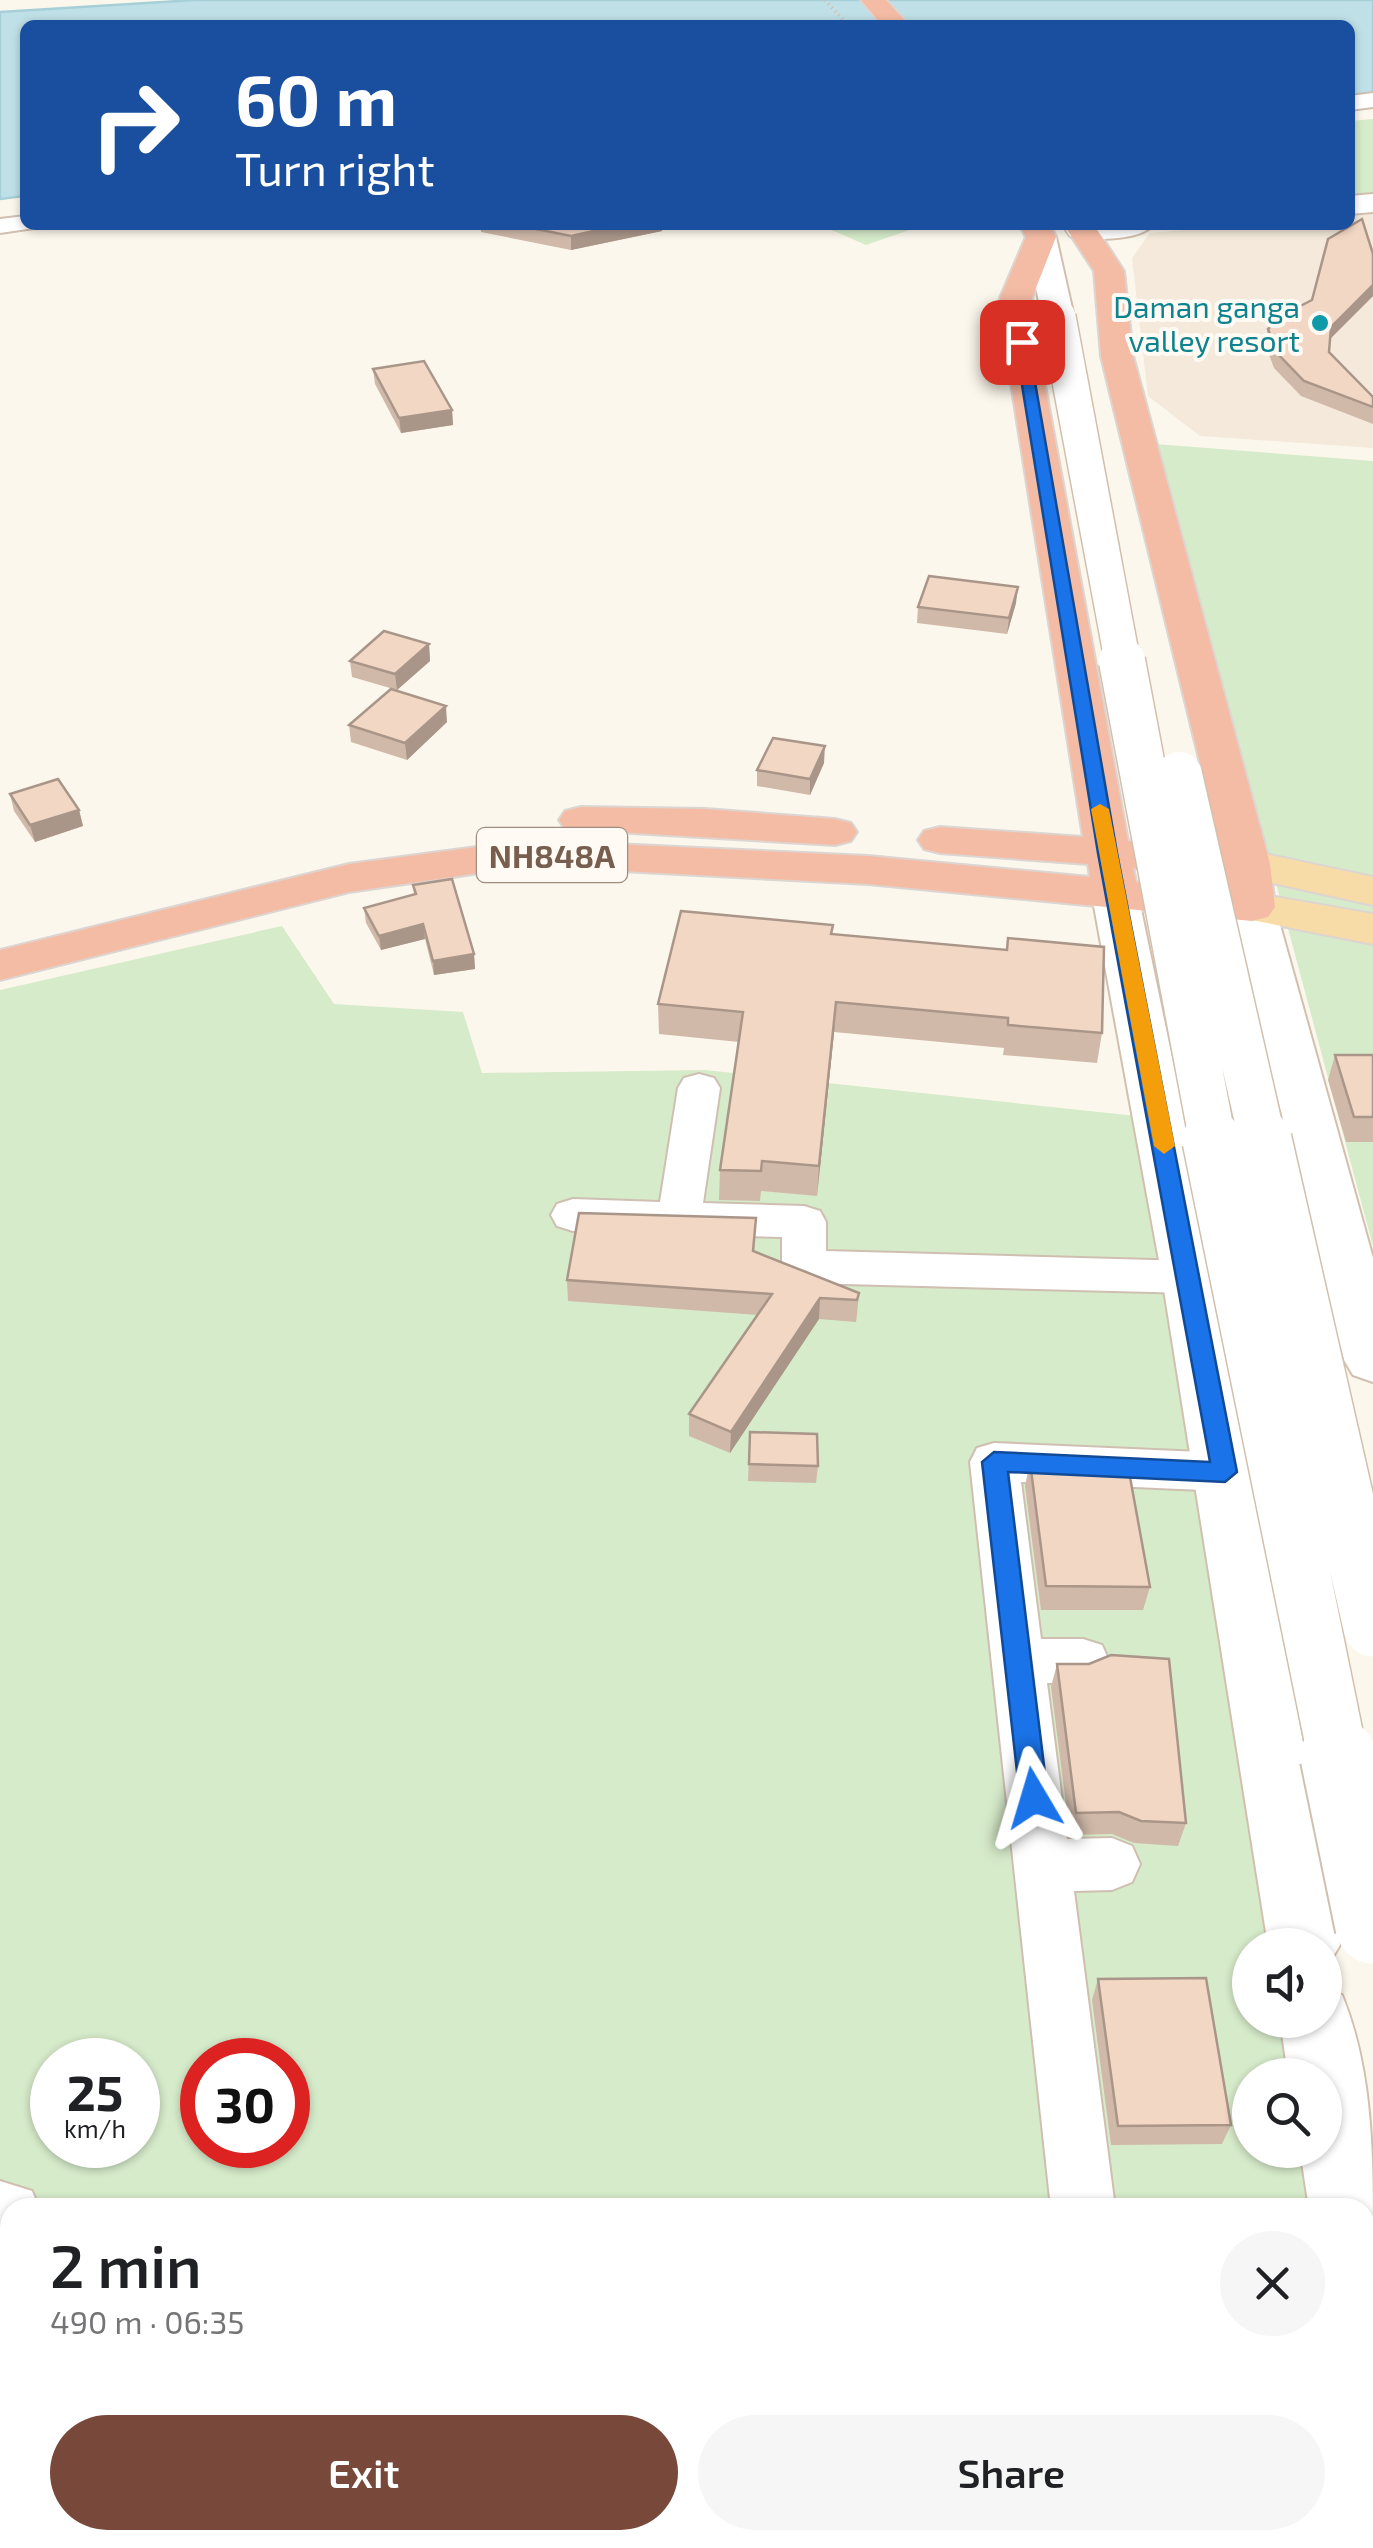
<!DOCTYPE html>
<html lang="en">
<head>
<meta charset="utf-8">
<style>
  body { margin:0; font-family:"Exo 2",sans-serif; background:#f6f6f6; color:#202124; height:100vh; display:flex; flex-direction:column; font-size:38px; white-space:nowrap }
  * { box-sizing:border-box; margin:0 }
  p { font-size:32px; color:#757577 }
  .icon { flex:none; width:55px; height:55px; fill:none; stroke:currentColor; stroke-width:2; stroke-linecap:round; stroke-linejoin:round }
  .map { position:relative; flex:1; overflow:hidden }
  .panel { position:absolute; left:0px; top:2198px; width:1375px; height:352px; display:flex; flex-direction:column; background:#fff; border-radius:30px 30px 0 0; box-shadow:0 2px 8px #0004 }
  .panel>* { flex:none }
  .banner { position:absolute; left:20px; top:20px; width:1335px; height:210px; border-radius:15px; box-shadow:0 2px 8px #0004; background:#1a4fa0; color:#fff; overflow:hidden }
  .controls { position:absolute; left:1232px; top:1928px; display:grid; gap:20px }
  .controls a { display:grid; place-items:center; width:110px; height:110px; border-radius:50%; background:#fff; box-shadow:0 2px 8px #0004; font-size:50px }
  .speed { position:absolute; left:30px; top:2038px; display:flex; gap:20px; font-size:50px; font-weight:700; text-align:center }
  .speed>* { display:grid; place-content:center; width:130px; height:130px; border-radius:50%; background:#fff; box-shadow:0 2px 8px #0004; line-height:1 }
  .speed small { font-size:25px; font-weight:400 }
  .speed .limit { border:15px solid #d22; background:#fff; color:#111 }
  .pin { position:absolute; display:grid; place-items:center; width:85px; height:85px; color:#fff; margin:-42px; border-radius:20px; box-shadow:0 5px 15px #0006 }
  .me { position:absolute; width:110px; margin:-55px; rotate:353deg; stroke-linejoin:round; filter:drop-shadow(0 0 8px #0008) }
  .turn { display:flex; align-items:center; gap:35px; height:210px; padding:0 50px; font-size:45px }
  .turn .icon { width:130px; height:130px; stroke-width:2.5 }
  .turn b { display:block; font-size:70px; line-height:85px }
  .round { display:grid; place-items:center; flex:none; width:105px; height:105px; border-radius:52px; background:#f6f6f6 }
  .overview { display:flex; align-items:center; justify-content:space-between; height:170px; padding:0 50px }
  h1 { font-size:60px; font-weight:600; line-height:75px }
  .cta { display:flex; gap:20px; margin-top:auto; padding:20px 50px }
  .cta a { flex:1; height:115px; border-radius:60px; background:#78483a; color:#fff; font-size:40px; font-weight:600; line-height:115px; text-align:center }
  .cta a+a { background:#f6f6f6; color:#202124 }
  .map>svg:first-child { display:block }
  .residential { fill:#f4e9da }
  .green { fill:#d6ebca; fill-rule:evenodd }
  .water { fill:#c0e0e7; stroke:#a6cfd8; stroke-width:2.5 }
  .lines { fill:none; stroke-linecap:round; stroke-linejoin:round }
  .street-casing { stroke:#cfbfb1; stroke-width:4 }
  .secondary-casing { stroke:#d2c0af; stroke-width:4 }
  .primary-casing { stroke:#dcd5d1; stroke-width:4 }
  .highway-casing { stroke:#dcd5d1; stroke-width:4 }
  .path-far1 { stroke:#d7bba6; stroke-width:4; stroke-dasharray:1 4; stroke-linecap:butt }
  .path { stroke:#d7bba6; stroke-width:9; stroke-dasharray:4 10; stroke-linecap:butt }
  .street { fill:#fff; fill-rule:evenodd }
  .secondary { fill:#fff; fill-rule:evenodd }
  .primary { fill:#f8dca7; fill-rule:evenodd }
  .highway { fill:#f5bca5; fill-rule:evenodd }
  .secondary-bridge-far3-casing { stroke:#d2c0af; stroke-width:38; stroke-linecap:butt }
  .secondary-bridge-far2-casing { stroke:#d2c0af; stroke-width:49; stroke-linecap:butt }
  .secondary-bridge-far1-casing { stroke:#d2c0af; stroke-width:62; stroke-linecap:butt }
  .secondary-bridge-casing { stroke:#d2c0af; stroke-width:79; stroke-linecap:butt }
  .secondary-bridge-far3 { stroke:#fff; stroke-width:35 }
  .secondary-bridge-far2 { stroke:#fff; stroke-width:46 }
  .secondary-bridge-far1 { stroke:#fff; stroke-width:59 }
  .secondary-bridge { stroke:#fff; stroke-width:75 }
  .wall { fill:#d0b9a9 }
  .shaded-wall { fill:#a99689 }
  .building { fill:#f2d7c4; stroke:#a99689; stroke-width:2.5 }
  .route { fill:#1a73e8; stroke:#114b97; stroke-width:2.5 }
  .slow { fill:#f59e0b }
  .culture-dot { fill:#0f9aa8; stroke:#fffaf3; stroke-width:4 }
  .labels { text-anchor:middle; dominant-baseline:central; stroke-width:8; stroke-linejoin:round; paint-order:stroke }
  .far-culture-label { font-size:30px; fill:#0d838f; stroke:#fffaf3; text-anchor:end }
  .shield { fill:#fffaf3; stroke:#a08d80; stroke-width:2.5 }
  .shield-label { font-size:32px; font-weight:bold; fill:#785e4e }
</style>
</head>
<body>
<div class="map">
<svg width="1373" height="2548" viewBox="0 0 1373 2548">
  <rect width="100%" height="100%" fill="#fcf7ec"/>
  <!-- residential -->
  <path class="residential" d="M 1373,214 L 1373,448 L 1200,436 L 1148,396 L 1132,258 L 1150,233 L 1244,225 L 1350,225 L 1350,216 Z"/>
  <!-- green -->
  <path class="green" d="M 1373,119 L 1373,195 L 1350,197 L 1350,121 Z
    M 820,225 L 924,225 L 866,245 Z
    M 1155,444 L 1373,461 L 1373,1246 L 1168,480 Z
    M 282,926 L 334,1004 L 463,1012 L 482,1073 L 705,1070 L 1146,1117 L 1274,1945 L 1250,1945 L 1250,2020 L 1286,2020 L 1294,2075 L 1250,2075 L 1250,2150 L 1306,2150 L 1315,2207 L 10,2208 L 10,2540 L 1365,2540 L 1365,2535 L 1367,2548 L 0,2548 L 0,990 ZM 52,2060 L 138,2060 L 138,2145 L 52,2145 ZM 202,2060 L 288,2060 L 288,2145 L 202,2145 Z"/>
  <!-- water -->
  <path class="water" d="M 195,0 L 1373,0 L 1373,93 L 1350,95 L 1350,25 L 25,25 L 25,196 L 0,199 L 0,12 Z"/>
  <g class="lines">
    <defs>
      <path id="street" d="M 1373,93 L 1373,107 L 1350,110 L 1350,96 Z
        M 25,216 L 25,225 L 36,225 L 34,228 L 0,233 L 0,219 Z
        M 699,1074 L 714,1078 L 720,1088 L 703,1203 L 804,1206 L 820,1211 L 826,1222 L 826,1251 L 1190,1261 L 1206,1265 L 1213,1277 L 1206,1289 L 1190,1293 L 804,1283 L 788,1279 L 782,1267 L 782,1237 L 573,1231 L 557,1226 L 551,1215 L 557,1204 L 573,1199 L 660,1202 L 678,1088 L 684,1078 Z
        M 994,1443 L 1225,1453 L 1242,1458 L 1249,1472 L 1242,1486 L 1225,1491 L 1021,1482 L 1041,1639 L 1083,1639 L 1102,1645 L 1109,1661 L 1102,1677 L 1083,1683 L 1047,1683 L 1067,1839 L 1112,1838 L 1132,1846 L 1140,1864 L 1132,1882 L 1112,1890 L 1074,1891 L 1115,2208 L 1051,2208 L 970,1462 L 977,1448 Z
        M 0,2181 L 32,2191 L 39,2208 L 10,2208 L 10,2245 L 0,2245 Z"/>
      <path id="secondary" d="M 1373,194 L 1373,212 L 1350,214 L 1350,196 Z
        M 1069,225 L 1153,225 C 1140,241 1090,241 1070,236 L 1066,230 Z
        M 1041,228 L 1056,237 L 1074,317 L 1058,327 L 1042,317 L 1026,237 Z
        M 1115,881 L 1131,885 L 1138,895 L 1218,1277 L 1340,1945 L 1325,1970 L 1325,1945 L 1268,1945 L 1162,1277 L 1092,895 L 1099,885 Z
        M 1252,893 L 1268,897 L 1275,907 L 1373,1258 L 1373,1382 L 1353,1375 L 1344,1360 L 1229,907 L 1236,897 Z
        M 1325,1988 L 1342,1995 C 1373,2070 1373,2156 1373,2236 L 1365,2240 L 1365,2208 L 1309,2208 L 1300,2150 L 1325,2150 L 1325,2075 L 1288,2075 L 1280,2020 L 1325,2020 Z
        M 1365,2268 L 1373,2271 L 1373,2395 L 1365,2392 Z"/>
      <path id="primary" d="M 1247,850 L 1373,877 L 1373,905 L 1231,874 L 1224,864 L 1231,854 Z
        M 1252,893 L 1373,914 L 1373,944 L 1236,917 L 1229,907 L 1236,897 Z"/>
      <path id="highway" d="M 861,0 L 886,0 L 909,25 L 882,25 Z
        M 1020,225 L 1050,225 L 1056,237 L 1032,298 L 1032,314 L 1128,841 L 1221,849 L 1101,356 L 1094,271 L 1064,225 L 1094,225 L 1124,271 L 1133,356 L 1270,864 L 1275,907 L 1268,917 L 1252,921 L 868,884 L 528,866 L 349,892 L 0,980 L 0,950 L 349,864 L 528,840 L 868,856 L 1090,877 L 1088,864 L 940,853 L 924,849 L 918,840 L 924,831 L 940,827 L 1083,837 L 1000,314 L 1000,298 L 1026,237 ZM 1133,868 L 1209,874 L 1225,869 L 1227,890 L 1136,882 Z
        M 581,807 L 705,809 L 835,819 L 851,823 L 857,832 L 851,841 L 835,845 L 565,829 L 559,820 L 565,811 Z"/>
    </defs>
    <!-- street casing -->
    <use href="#street" class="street-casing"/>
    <!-- secondary casing -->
    <use href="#secondary" class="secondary-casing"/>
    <!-- primary casing -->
    <use href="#primary" class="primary-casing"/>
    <!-- highway casing -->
    <use href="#highway" class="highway-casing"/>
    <!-- path-far1 -->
    <path class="path-far1" d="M 825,0 L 848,25"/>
    <!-- path -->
    <path class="path" d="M 1365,2448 L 1373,2499"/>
    <!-- street -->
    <use href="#street" class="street"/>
    <!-- secondary -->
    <use href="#secondary" class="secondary"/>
    <!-- primary -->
    <use href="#primary" class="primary"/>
    <!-- highway -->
    <use href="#highway" class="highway"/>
    <defs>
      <path id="secondary-bridge-far3" d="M 1058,317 L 1123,664"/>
      <path id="secondary-bridge-far2" d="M 1122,661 L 1213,1143
        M 1179,775 L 1263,1143"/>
      <path id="secondary-bridge-far1" d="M 1212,1140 L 1338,1758
        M 1262,1140 L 1373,1627"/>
      <path id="secondary-bridge" d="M 1338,1756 L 1373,1926"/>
    </defs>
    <!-- secondary-bridge-far3 casing -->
    <use href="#secondary-bridge-far3" class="secondary-bridge-far3-casing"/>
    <!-- secondary-bridge-far2 casing -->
    <use href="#secondary-bridge-far2" class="secondary-bridge-far2-casing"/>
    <!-- secondary-bridge-far1 casing -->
    <use href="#secondary-bridge-far1" class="secondary-bridge-far1-casing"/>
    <!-- secondary-bridge casing -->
    <use href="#secondary-bridge" class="secondary-bridge-casing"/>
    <!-- secondary-bridge-far3 -->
    <use href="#secondary-bridge-far3" class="secondary-bridge-far3"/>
    <!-- secondary-bridge-far2 -->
    <use href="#secondary-bridge-far2" class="secondary-bridge-far2"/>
    <!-- secondary-bridge-far1 -->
    <use href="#secondary-bridge-far1" class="secondary-bridge-far1"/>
    <!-- secondary-bridge -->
    <use href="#secondary-bridge" class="secondary-bridge"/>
  </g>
  <!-- wall -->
  <path class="wall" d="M 481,225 L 662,225 L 662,231 L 571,250 L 481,232 Z
    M 1373,254 L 1373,296 L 1330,339 L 1329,352 L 1373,397 L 1373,424 L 1301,396 L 1274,368 L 1265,344 L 1268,329 L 1312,300 Z
    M 373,369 L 452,410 L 453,425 L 401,433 L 375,384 Z
    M 1016,603 L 1007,634 L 917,623 L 918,607 Z
    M 429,644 L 430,661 L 397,690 L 352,677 L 350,661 Z
    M 447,722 L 407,760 L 351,742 L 349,725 Z
    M 824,763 L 810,795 L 757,786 L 757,770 Z
    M 10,794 L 79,810 L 83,826 L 35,842 L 14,811 Z
    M 413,885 L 474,954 L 475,969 L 434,975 L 425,939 L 381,950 L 366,923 L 364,908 L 414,895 Z
    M 833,925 L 832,934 L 1102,1033 L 1097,1063 L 1003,1055 L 1004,1048 L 834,1032 L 817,1196 L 761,1191 L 760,1201 L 719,1200 L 720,1170 L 739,1042 L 659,1034 L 658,1004 Z
    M 1335,1055 L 1373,1055 L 1373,1142 L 1346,1142 L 1328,1080 Z
    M 756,1218 L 754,1252 L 859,1293 L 857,1315 L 856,1322 L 819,1319 L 730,1453 L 689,1436 L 689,1414 L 758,1315 L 568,1301 L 567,1280 Z
    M 750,1432 L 818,1466 L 816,1483 L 748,1481 Z
    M 1030,1462 L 1150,1587 L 1143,1610 L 1041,1610 L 1025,1486 Z
    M 1057,1664 L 1186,1823 L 1178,1846 L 1134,1843 L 1112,1834 L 1070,1835 L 1051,1687 Z
    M 1098,1979 L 1231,2125 L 1222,2144 L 1111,2145 L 1092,2000 Z"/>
  <!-- shaded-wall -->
  <path class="shaded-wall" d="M 621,225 L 662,225 L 662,231 L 571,250 L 571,236 Z
    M 1373,285 L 1373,296 L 1328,341 L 1331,327 Z
    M 452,410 L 453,425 L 401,433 L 399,418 Z
    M 1018,587 L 1016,603 L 1007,634 L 1009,618 Z
    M 429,644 L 430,661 L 397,690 L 395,674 Z
    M 446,706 L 447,722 L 407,760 L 405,743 Z
    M 825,746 L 824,763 L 810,795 L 810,779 Z
    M 79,810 L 83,826 L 35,842 L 30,825 Z
    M 423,924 L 425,939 L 381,950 L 379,936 Z
    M 474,954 L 475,969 L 434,975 L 433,961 Z
    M 836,1002 L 834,1032 L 817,1196 L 819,1166 Z
    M 820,1298 L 819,1319 L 730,1453 L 731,1432 Z
    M 410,2540 L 418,2540 L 417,2548 L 410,2548 Z"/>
  <!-- building -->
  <path class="building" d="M 1362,219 L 1373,254 L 1373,285 L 1331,327 L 1329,352 L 1373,397 L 1373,407 L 1304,381 L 1277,353 L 1268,329 L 1281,316 L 1312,300 L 1328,239 Z
    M 516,225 L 621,225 L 571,236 Z
    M 424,361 L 452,410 L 399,418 L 373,369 Z
    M 929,576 L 1018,587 L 1009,618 L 918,607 Z
    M 384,631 L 429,644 L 395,674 L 350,661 Z
    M 391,689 L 446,706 L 405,743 L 349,725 Z
    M 773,738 L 825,746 L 810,779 L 757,770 Z
    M 58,779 L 79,810 L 30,825 L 10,794 Z
    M 452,879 L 474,954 L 433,961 L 423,924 L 379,936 L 364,908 L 416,894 L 413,885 Z
    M 681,911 L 833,925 L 831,934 L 1007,950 L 1008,938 L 1104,947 L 1102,1033 L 1008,1025 L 1008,1018 L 836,1002 L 819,1166 L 762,1161 L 761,1171 L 720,1170 L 743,1012 L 658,1004 Z
    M 1335,1055 L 1373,1055 L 1373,1117 L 1354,1117 Z
    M 579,1213 L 756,1218 L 753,1251 L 859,1293 L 857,1300 L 820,1298 L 731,1432 L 689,1414 L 772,1294 L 567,1280 Z
    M 750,1432 L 817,1434 L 818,1466 L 749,1464 Z
    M 1030,1462 L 1128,1466 L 1150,1587 L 1046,1586 Z
    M 1111,1655 L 1169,1659 L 1186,1823 L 1141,1821 L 1119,1812 L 1076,1813 L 1057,1664 L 1089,1664 Z
    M 1206,1978 L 1231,2125 L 1118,2126 L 1098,1979 Z
    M 14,2540 L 410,2540 L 410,2548 L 13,2548 Z
    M 756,2540 L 1290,2540 L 1291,2548 L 756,2548 Z"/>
  <!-- route -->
  <path class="route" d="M 1022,338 L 1028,342 L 1117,853 L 1237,1472 L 1225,1482 L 1008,1472 L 1048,1798 L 1044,1806 L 1034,1810 L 1024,1806 L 1020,1798 L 982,1462 L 994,1452 L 1210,1462 L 1098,853 L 1015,342 Z"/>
  <!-- slow -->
  <path class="slow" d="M 1100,804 L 1109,809 L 1175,1146 L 1164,1154 L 1154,1146 L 1091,809 Z"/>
  <!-- markers -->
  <circle class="culture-dot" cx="1320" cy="323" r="10"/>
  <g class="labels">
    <!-- far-culture labels -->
    <g class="far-culture-label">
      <text x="1300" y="306">Daman ganga<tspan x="1300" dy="34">valley resort</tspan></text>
    </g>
    <!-- shield labels -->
    <rect class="shield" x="477" y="828" width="150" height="54" rx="8"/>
    <g class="shield-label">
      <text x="552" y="855">NH848A</text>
    </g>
  </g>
</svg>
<div class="controls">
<a><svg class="icon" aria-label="sound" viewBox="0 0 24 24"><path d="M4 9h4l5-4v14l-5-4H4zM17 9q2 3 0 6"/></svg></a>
<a><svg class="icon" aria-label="search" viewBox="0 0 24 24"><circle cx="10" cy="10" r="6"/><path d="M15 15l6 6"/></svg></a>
</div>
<div class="speed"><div>25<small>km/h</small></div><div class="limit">30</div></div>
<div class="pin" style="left:1022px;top:342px;background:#d93025"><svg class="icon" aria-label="arrive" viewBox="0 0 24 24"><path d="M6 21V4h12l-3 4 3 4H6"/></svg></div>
<svg class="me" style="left:1034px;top:1798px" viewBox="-20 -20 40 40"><path d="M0-17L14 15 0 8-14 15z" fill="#1a73e8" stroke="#fff" stroke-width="4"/></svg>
<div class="banner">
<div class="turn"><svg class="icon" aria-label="right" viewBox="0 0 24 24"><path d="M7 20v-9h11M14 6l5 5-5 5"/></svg><div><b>60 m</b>Turn right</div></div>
</div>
<section class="panel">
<div class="overview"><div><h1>2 min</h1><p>490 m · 06:35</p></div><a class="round"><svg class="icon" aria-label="close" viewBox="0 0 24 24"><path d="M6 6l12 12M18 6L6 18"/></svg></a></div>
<div class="cta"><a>Exit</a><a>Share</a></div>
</section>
</div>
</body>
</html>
